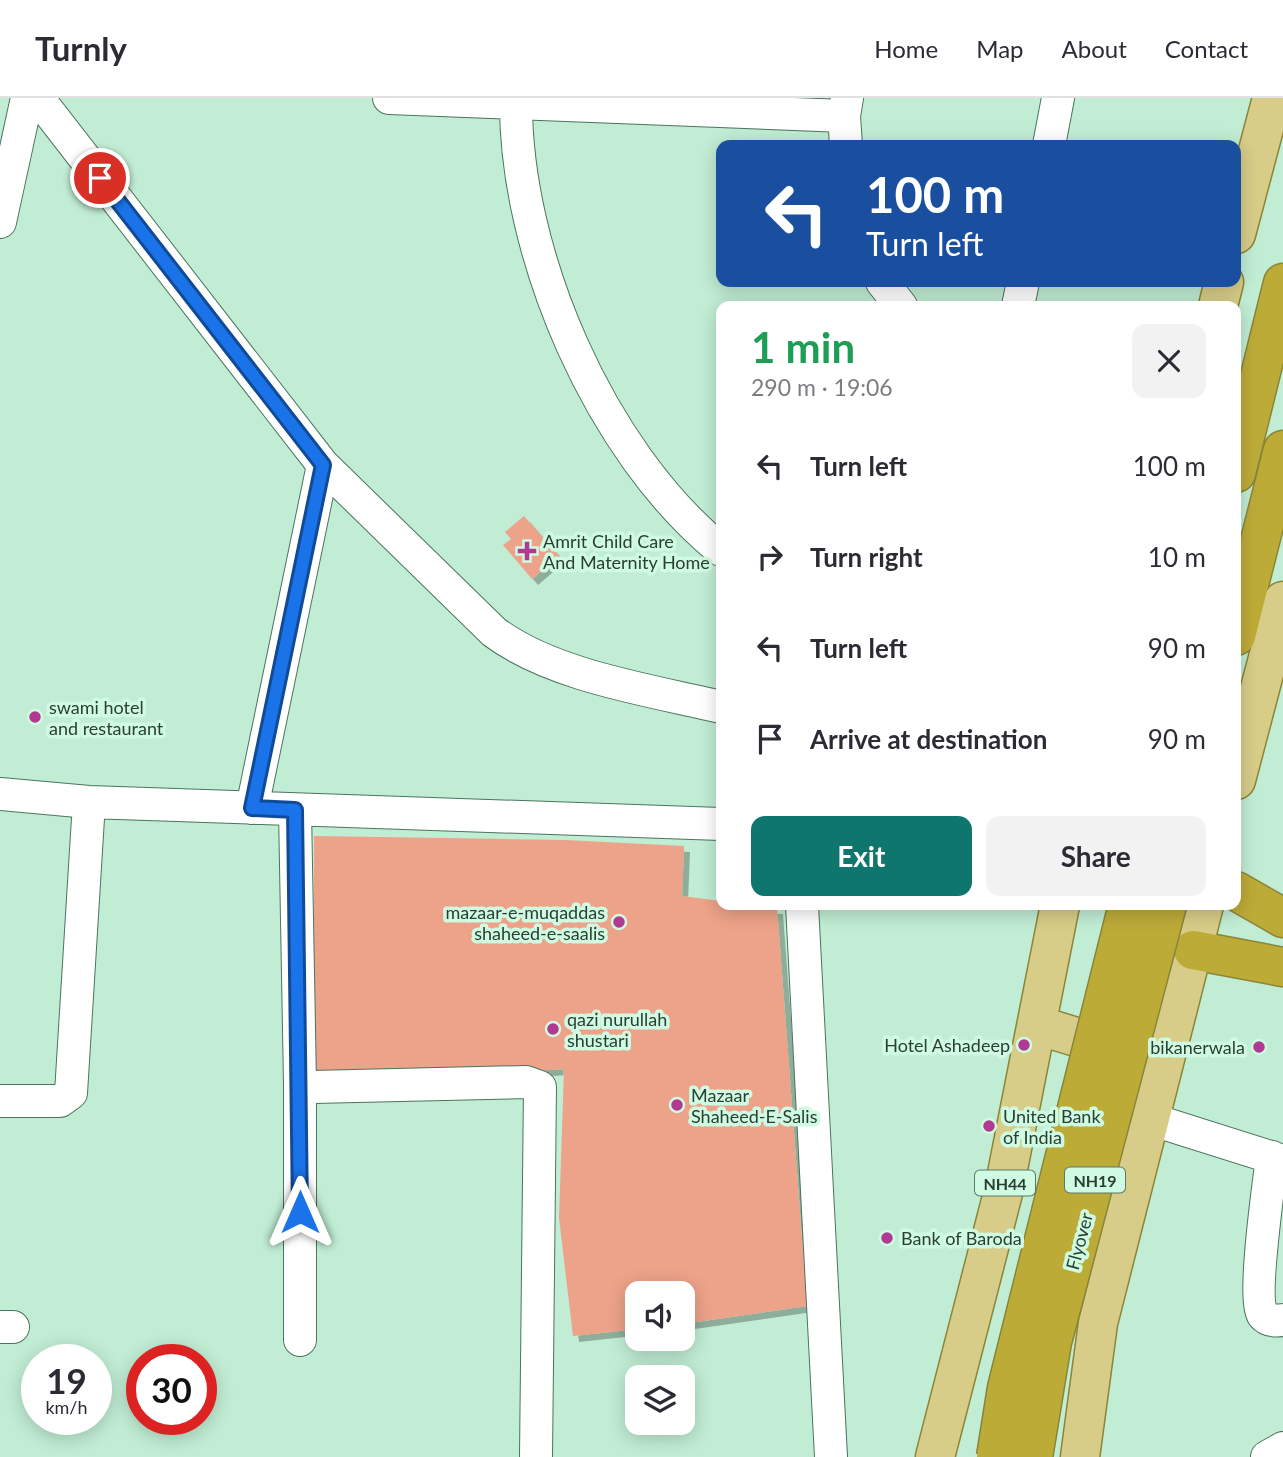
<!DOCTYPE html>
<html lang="en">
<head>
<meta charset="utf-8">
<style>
  body { margin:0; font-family:Lato,sans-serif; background:#f2f2f3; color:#2b2b33; height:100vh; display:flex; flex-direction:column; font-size:26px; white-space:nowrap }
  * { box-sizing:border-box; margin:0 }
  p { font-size:23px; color:#7c7c81 }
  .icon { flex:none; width:38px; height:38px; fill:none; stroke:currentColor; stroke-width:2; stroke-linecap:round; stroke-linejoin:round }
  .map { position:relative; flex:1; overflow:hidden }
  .drawer { position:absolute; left:716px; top:203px; width:525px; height:609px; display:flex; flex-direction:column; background:#fff; border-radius:14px; box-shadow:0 4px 18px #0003 }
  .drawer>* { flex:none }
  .top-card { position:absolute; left:716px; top:42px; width:525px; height:147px; border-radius:14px; box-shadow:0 4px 18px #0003; background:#1a4fa0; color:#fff; overflow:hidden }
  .tools { position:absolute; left:625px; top:1183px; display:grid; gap:14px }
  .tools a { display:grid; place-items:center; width:70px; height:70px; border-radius:14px; background:#fff; box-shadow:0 4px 18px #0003; font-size:35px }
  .speed { position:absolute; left:21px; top:1246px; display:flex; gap:14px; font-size:35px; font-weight:700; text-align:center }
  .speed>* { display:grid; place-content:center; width:91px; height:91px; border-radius:50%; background:#fff; box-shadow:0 4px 18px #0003; line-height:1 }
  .speed small { font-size:18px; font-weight:400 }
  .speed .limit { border:10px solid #d22; background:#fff; color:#111 }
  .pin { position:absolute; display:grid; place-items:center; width:60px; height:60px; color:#fff; margin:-30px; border:4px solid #fff; border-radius:50%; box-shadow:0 2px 7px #0007 }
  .me { position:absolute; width:77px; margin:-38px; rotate:0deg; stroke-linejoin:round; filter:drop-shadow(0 0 5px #0008) }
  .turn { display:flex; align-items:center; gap:24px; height:147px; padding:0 35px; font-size:32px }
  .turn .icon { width:91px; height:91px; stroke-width:2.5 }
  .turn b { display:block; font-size:49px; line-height:60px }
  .round { display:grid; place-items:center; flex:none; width:74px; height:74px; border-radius:14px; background:#f2f2f3 }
  .headline { display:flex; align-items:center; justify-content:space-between; height:119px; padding:0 35px }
  h1 { font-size:42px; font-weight:700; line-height:52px; color:#1e9e55 }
  .action { display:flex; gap:14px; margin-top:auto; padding:14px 35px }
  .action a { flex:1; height:80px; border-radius:14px; background:#0f766e; color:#fff; font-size:28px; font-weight:700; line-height:80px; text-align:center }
  .action a+a { background:#f2f2f3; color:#2b2b33 }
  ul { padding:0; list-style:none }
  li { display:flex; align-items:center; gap:21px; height:91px; padding:0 35px }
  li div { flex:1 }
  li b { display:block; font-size:26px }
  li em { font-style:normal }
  header { display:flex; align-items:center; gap:42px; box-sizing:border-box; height:98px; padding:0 35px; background:#fff; border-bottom:2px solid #e1e1e2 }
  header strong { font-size:33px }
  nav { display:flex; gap:38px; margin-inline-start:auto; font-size:24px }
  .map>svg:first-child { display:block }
  .building { fill:#eda389; filter:url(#shadow) }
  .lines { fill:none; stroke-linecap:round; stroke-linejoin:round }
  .minor-casing { stroke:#4b745e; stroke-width:34 }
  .major-casing { stroke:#8a8537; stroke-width:41 }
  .highway-casing { stroke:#8a8537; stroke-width:41 }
  .minor { stroke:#fff; stroke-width:32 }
  .major { stroke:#d7cd88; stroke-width:38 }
  .highway { stroke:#bdab38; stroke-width:38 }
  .highway-bridge-casing { stroke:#8a8537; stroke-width:41; stroke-linecap:butt }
  .highway-bridge { stroke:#bdab38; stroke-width:38 }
  .route-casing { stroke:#114b97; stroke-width:18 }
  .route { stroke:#1a73e8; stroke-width:12 }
  .poi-dot { fill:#b03a91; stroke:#cefbe1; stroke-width:2.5 }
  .labels { text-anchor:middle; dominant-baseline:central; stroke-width:7; stroke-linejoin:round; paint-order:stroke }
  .shield { fill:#cefbe1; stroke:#5d7768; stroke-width:2 }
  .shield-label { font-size:16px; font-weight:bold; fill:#2c3e34 }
  .poi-label { font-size:18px; fill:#2c3e34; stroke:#cefbe1; text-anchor:start }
  .street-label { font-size:18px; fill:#2c3e34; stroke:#cefbe1 }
</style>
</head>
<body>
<header>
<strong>Turnly</strong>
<nav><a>Home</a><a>Map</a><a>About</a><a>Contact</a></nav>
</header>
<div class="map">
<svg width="1283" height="1359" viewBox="0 0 1283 1359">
  <defs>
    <filter id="shadow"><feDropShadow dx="6" dy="6" stdDeviation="0" flood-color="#0004"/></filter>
  </defs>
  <rect width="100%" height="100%" fill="#c1edd4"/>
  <!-- building -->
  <path class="building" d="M 524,418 L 559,458 L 532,481 L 503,447 L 511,441 L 505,434 Z
    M 314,738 L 565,742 L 684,748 L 682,798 L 721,803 L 721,807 L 777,810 L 807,1208 L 682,1226 L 682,1195 L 637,1195 L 637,1231 L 573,1238 L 559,1120 L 564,971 L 314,986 Z"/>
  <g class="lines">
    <defs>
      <path id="minor" d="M 38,0 L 323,367 L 494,534 C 553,578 649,592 721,609
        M 389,0 L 844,18
        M 516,0 C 514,155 600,354 721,452
        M 846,47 L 844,18 L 847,0
        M 1049,47 L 1058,0
        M 0,124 L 27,0
        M 882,184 L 901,208
        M 1018,208 L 1023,184
        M 0,696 L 89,704 L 721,726
        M 252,710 L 323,367
        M 295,712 L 300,986 L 300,1242
        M 802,807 L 831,1359
        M 300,986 L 313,989 L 526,984 L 540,989 L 536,1359
        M 0,1003 L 60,1003 L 71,995 L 89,704
        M 1150,1021 L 1283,1063
        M 1272,1059 C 1269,1085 1252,1200 1263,1217 C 1268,1223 1276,1223 1283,1222
        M 0,1229 L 13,1229
        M 1267,1359 L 1283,1350"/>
      <path id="major" d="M 1236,136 L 1272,0
        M 1218,208 L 1224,184
        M 1236,682 L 1283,503
        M 1037,927 L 1125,954
        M 935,1359 L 1004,1091 L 1060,807
        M 1080,1359 L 1098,1225 L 1204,807"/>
      <path id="highway" d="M 1236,375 L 1283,185
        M 1236,538 L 1283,352
        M 1236,793 L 1283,820
        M 1193,852 L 1283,869"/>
    </defs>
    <!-- minor casing -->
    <use href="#minor" class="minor-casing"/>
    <!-- major casing -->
    <use href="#major" class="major-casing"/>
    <!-- highway casing -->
    <use href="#highway" class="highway-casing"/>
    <!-- minor -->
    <use href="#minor" class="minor"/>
    <!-- major -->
    <use href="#major" class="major"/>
    <!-- highway -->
    <use href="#highway" class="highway"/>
    <defs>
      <path id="highway-bridge" d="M 996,1359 L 1007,1290 L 1128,807
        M 1033,1359 L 1052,1244 L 1167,807"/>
    </defs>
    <!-- highway-bridge casing -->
    <use href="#highway-bridge" class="highway-bridge-casing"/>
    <!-- highway-bridge -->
    <use href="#highway-bridge" class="highway-bridge"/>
  </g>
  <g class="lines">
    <defs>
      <path id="route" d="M 100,80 L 323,367 L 252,710 L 295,712 L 300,1114"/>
    </defs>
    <!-- route casing -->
    <use href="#route" class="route-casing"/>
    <!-- route -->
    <use href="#route" class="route"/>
  </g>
  <!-- markers -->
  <g class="poi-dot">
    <path d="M523.5 442.5h7v7h7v7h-7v7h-7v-7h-7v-7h7z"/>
    <circle cx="35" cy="619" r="7"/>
    <circle cx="619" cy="824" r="7"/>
    <circle cx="553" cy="931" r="7"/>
    <circle cx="1024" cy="947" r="7"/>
    <circle cx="1259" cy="949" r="7"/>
    <circle cx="677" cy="1007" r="7"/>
    <circle cx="989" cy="1028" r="7"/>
    <circle cx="887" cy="1140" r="7"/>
  </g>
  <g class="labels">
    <!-- shield labels -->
    <g class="shield">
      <rect x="1065" y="1069.5" width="60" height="25" rx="5"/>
      <rect x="975" y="1072.5" width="60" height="25" rx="5"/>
    </g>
    <g class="shield-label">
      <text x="1095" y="1082">NH19</text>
      <text x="1005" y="1085">NH44</text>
    </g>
    <!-- poi labels -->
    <g class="poi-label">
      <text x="543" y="443">Amrit Child Care<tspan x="543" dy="21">And Maternity Home</tspan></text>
      <text x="49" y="609">swami hotel<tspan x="49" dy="21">and restaurant</tspan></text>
      <text x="605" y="814" text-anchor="end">mazaar-e-muqaddas<tspan x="605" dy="21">shaheed-e-saalis</tspan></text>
      <text x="567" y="921">qazi nurullah<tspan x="567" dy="21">shustari</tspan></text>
      <text x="1010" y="947" text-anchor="end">Hotel Ashadeep</text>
      <text x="1245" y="949" text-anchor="end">bikanerwala</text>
      <text x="691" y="997">Mazaar<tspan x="691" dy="21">Shaheed-E-Salis</tspan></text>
      <text x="1003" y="1018">United Bank<tspan x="1003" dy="21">of India</tspan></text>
      <text x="901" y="1140">Bank of Baroda</text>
    </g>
    <!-- street labels -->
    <g class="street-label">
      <text transform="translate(1079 1143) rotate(-75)">Flyover</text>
    </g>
  </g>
</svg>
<div class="tools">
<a><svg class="icon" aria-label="sound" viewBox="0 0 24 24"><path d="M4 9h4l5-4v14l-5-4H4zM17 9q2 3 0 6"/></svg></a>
<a><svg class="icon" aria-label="layers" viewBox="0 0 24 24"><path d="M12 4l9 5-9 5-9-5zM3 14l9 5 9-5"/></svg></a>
</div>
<div class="speed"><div>19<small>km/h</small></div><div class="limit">30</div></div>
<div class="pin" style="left:100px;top:80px;background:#d93025"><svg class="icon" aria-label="arrive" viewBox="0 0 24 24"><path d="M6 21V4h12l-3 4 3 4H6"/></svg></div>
<svg class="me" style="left:300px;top:1114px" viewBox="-20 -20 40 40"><path d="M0-17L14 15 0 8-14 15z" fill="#1a73e8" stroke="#fff" stroke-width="4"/></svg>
<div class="top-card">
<div class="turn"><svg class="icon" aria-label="left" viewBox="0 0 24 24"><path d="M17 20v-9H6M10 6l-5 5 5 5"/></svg><div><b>100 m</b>Turn left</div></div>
</div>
<section class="drawer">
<div class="headline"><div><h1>1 min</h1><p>290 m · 19:06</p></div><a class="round"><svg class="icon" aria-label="close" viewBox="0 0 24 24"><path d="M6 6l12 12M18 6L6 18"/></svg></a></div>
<ul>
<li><svg class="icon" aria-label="left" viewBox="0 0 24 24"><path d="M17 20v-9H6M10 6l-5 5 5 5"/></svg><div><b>Turn left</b></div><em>100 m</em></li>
<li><svg class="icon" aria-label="right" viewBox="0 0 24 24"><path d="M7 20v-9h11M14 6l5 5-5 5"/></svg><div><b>Turn right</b></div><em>10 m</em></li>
<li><svg class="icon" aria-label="left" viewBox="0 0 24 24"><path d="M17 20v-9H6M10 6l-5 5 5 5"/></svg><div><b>Turn left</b></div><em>90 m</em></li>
<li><svg class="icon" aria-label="arrive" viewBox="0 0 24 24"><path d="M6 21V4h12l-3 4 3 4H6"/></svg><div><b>Arrive at destination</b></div><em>90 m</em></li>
</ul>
<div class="action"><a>Exit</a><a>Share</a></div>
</section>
</div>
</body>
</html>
